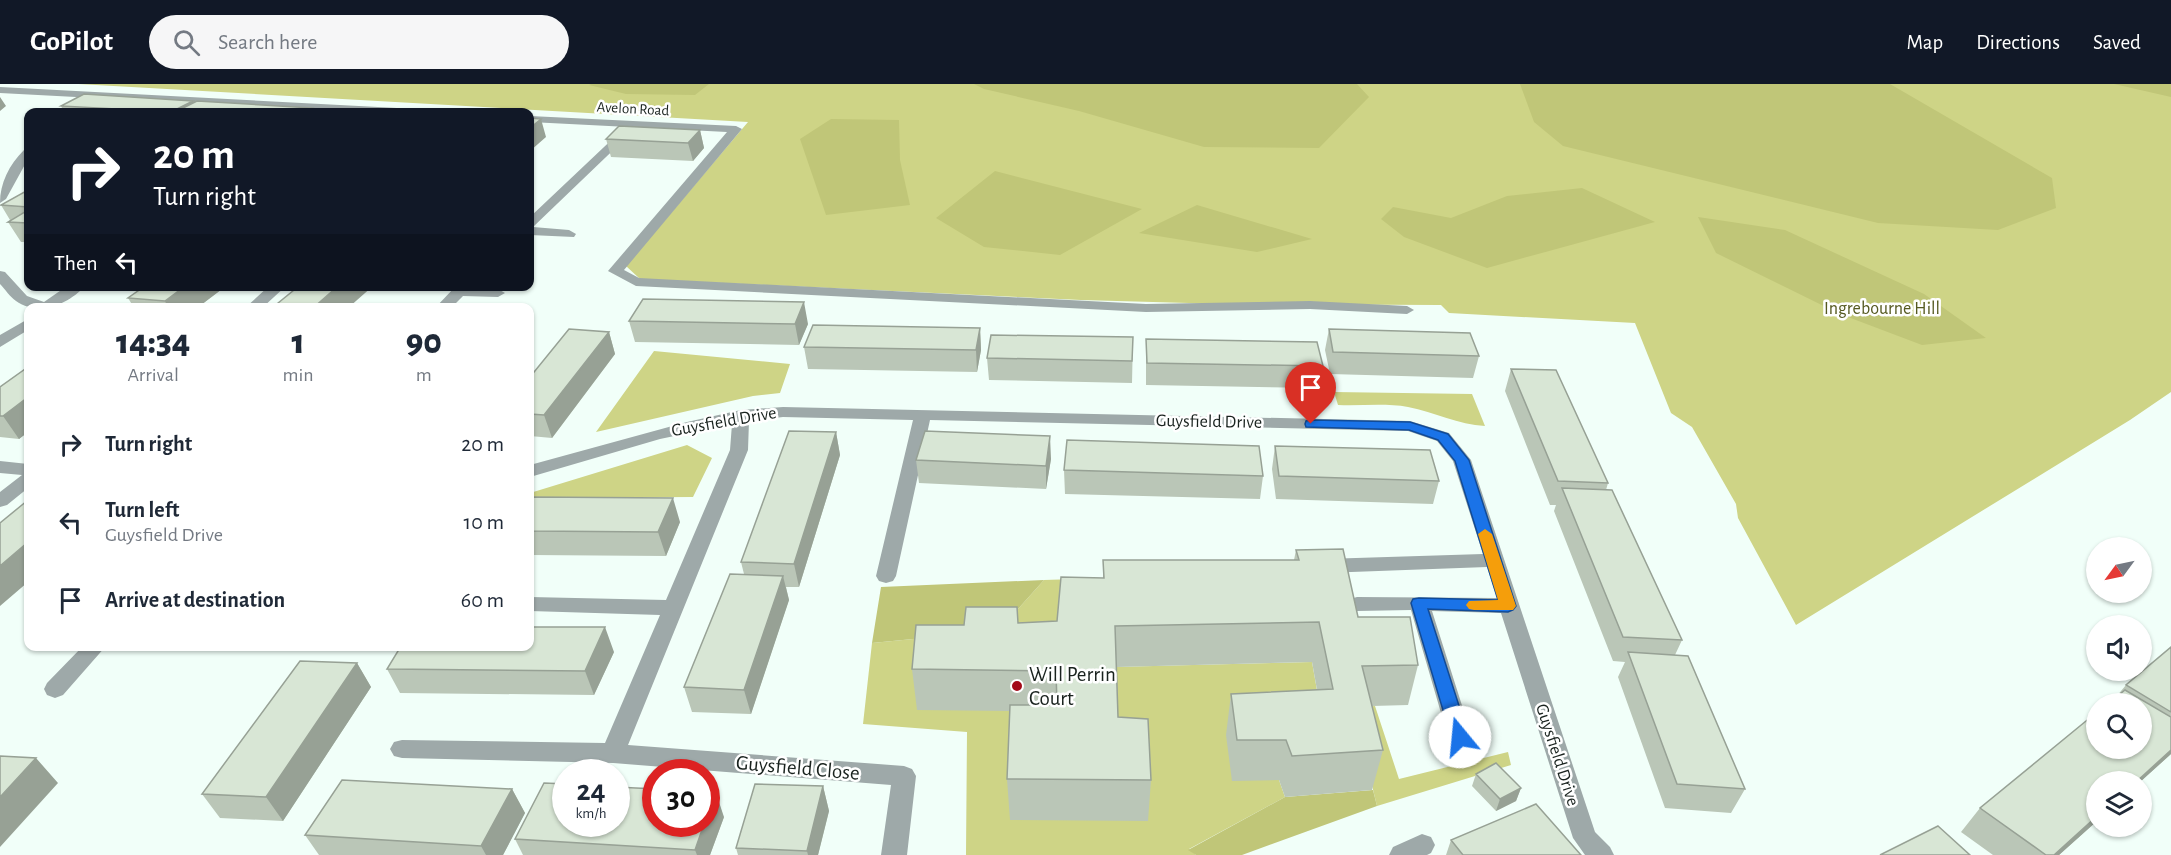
<!DOCTYPE html>
<html lang="en">
<head>
<meta charset="utf-8">
<style>
  body { margin:0; font-family:"Alegreya Sans",sans-serif; background:#f6f6f7; color:#1f2937; height:100vh; display:flex; flex-direction:column; font-size:22px; white-space:nowrap }
  * { box-sizing:border-box; margin:0 }
  p { font-size:20px; color:#747a83 }
  .icon { flex:none; width:33px; height:33px; fill:none; stroke:currentColor; stroke-width:2; stroke-linecap:round; stroke-linejoin:round }
  .map { position:relative; flex:1; overflow:hidden }
  .drawer { position:absolute; left:24px; top:219px; width:510px; height:348px; display:flex; flex-direction:column; background:#fff; border-radius:12px; box-shadow:0 2px 4px #0004 }
  .drawer>* { flex:none }
  .hud { position:absolute; left:24px; top:24px; width:510px; height:183px; border-radius:12px; box-shadow:0 2px 4px #0004; background:#111827; color:#fff; overflow:hidden }
  .needle { width:39px; rotate:237deg }
  .buttons { position:absolute; left:2086px; top:453px; display:grid; gap:12px }
  .buttons a { display:grid; place-items:center; width:66px; height:66px; border-radius:50%; background:#fff; box-shadow:0 2px 4px #0004; font-size:30px }
  .speed { position:absolute; left:552px; top:675px; display:flex; gap:12px; font-size:30px; font-weight:700; text-align:center }
  .speed>* { display:grid; place-content:center; width:78px; height:78px; border-radius:50%; background:#fff; box-shadow:0 2px 4px #0004; line-height:1 }
  .speed small { font-size:15px; font-weight:400 }
  .speed .limit { border:9px solid #d22; background:#fff; color:#111 }
  .pin { position:absolute; display:grid; place-items:center; width:51px; height:51px; color:#fff; margin:-62px -26px; border-radius:50% 50% 50% 0; rotate:-45deg; box-shadow:0 0 6px #0007 }
  .pin .icon { rotate:45deg }
  .me { position:absolute; width:66px; margin:-33px; rotate:343deg; stroke-linejoin:round; filter:drop-shadow(0 0 4px #0008) }
  .turn { display:flex; align-items:center; gap:21px; height:126px; padding:0 30px; font-size:27px }
  .turn .icon { width:78px; height:78px; stroke-width:2.5 }
  .turn b { display:block; font-size:42px; line-height:51px }
  .then { display:flex; align-items:center; height:57px; padding:0 30px; background:#0003; gap:12px; font-size:22px }
  .eta { display:flex; justify-content:space-evenly; align-items:center; height:102px; text-align:center }
  .eta b { font-size:36px; font-weight:800; line-height:42px }
  ul { padding:0; list-style:none }
  li { display:flex; align-items:center; gap:18px; height:78px; padding:0 30px }
  li div { flex:1 }
  li b { display:block; font-size:22px }
  li em { font-style:normal }
  header { display:flex; align-items:center; gap:36px; box-sizing:border-box; height:84px; padding:0 30px; background:#111827; color:#fff }
  header strong { font-size:28px }
  nav { display:flex; gap:33px; margin-inline-start:auto; font-size:21px }
  .search { width:420px; height:54px; background:#f6f6f7; display:flex; align-items:center; gap:15px; box-sizing:border-box; padding:0 21px; border-radius:33px; color:#747a83; font-size:22px }
  .map>svg:first-child { display:block }
  .green { fill:#ced486 }
  .forest { fill:#c0c678 }
  .lines { fill:none; stroke-linecap:round; stroke-linejoin:round }
  .minor { fill:#9ea9a9; fill-rule:evenodd }
  .wall { fill:#bac6b7 }
  .shaded-wall { fill:#97a195 }
  .building { fill:#d8e6d5; stroke:#97a195; stroke-width:1.5 }
  .route { fill:#1a73e8; stroke:#114b97; stroke-width:1.5 }
  .slow { fill:#f59e0b }
  .poi-dot { fill:#a30918; stroke:#fff; stroke-width:2 }
  .labels { text-anchor:middle; dominant-baseline:central; stroke-width:5; stroke-linejoin:round; paint-order:stroke }
  .far-street-label { font-size:15px; fill:#19221e; stroke:#fff }
  .park-label { font-size:18px; fill:#555920; stroke:#fff }
  .street-label { font-size:18px; fill:#19221e; stroke:#fff }
  .near-poi-label { font-size:21px; fill:#19221e; stroke:#fff; text-anchor:start }
  .near-street-label { font-size:21px; fill:#19221e; stroke:#fff }
</style>
</head>
<body>
<header>
<strong>GoPilot</strong>
<div class="search"><svg class="icon" aria-label="search" viewBox="0 0 24 24"><circle cx="10" cy="10" r="6"/><path d="M15 15l6 6"/></svg>Search here</div>
<nav><a>Map</a><a>Directions</a><a>Saved</a></nav>
</header>
<div class="map">
<svg width="2171" height="771" viewBox="0 0 2171 771">
  <rect width="100%" height="100%" fill="#f1fff9"/>
  <!-- green -->
  <path class="green" d="M 78,0 L 2171,0 L 2171,308 L 2130,336 L 1796,541 L 1738,434 L 1736,420 L 1692,343 L 1671,329 L 1635,239 L 1449,229 L 1441,221 L 1225,220 L 1081,216 L 640,195 L 626,182 L 748,38 Z
    M 654,267 L 790,280 L 780,309 L 753,312 L 596,348 Z
    M 1334,308 L 1472,310 L 1485,342 C 1458,341 1435,328 1408,323 C 1386,319 1361,322 1338,321 Z
    M 687,361 L 712,374 L 693,413 L 530,414 L 530,409 Z
    M 1331,487 L 1103,516 L 1010,735 L 1148,736 L 1117,673 L 1114,583 L 1312,578 L 1324,646 L 1232,696 L 1279,696 L 1285,713 L 1189,765 L 1196,771 L 966,771 L 967,648 L 863,640 L 872,559 L 944,552 L 1018,525 L 1044,496 Z
    M 1375,622 L 1399,695 L 1508,668 L 1511,681 L 1377,722 L 1353,623 Z"/>
  <!-- forest -->
  <path class="forest" d="M 591,0 L 709,0 L 695,11 L 626,10 L 589,1 Z
    M 974,0 L 1357,0 L 1369,13 L 1319,64 L 1204,63 L 1079,27 L 984,5 Z
    M 1520,0 L 1890,0 L 2052,94 L 2056,124 L 1998,146 L 1878,139 L 1563,62 L 1534,38 Z
    M 2114,0 L 2171,0 L 2171,13 Z
    M 831,35 L 899,36 L 900,76 L 910,121 L 826,131 L 800,55 Z
    M 995,87 L 1142,125 L 1060,171 L 984,163 L 936,134 Z
    M 1582,104 L 1655,138 L 1487,184 L 1404,153 L 1381,135 L 1393,123 L 1451,134 L 1507,112 Z
    M 1197,121 L 1312,155 L 1257,168 L 1139,149 Z
    M 1698,133 L 1785,146 L 1924,210 L 1986,254 L 1922,261 L 1840,230 L 1716,169 Z
    M 1044,496 L 1018,525 L 944,552 L 872,559 L 881,503 Z
    M 1373,706 L 1377,722 L 1242,771 L 1196,771 L 1188,766 L 1285,713 Z"/>
  <g class="lines">
    <!-- minor -->
    <path class="minor" d="M 0,3 L 416,25 L 422,28 L 362,28 L 0,9 Z
      M 530,32 L 736,42 L 742,45 L 624,186 L 639,194 L 1146,220 L 1310,217 L 1407,222 L 1414,226 L 1407,230 L 1310,225 L 1146,228 L 636,202 L 608,187 L 727,48 L 530,38 Z
      M 626,45 L 632,48 L 630,50 L 533,143 L 569,146 L 576,150 L 574,153 L 530,151 L 530,133 L 622,46 Z
      M 24,66 L 28,66 L 28,75 L 6,115 L 0,119 C 0,99 9,81 24,66 Z
      M 0,187 L 5,188 L 27,212 L 44,218 L 67,202 L 85,202 C 69,220 38,233 16,217 C 10,213 5,205 0,200 Z
      M 269,202 L 286,202 L 262,224 L 245,224 Z
      M 459,203 L 498,205 L 505,209 L 498,213 L 463,212 L 451,224 L 435,224 L 454,204 Z
      M 28,235 L 28,246 L 0,263 L 0,251 Z
      M 783,323 L 1410,337 L 1449,349 L 1471,376 L 1595,748 L 1610,763 L 1614,771 L 1585,771 L 1573,754 L 1501,529 L 1432,527 L 1472,653 L 1468,660 L 1460,662 L 1452,660 L 1448,653 L 1411,526 L 1357,527 L 1350,525 L 1347,520 L 1350,515 L 1357,513 L 1497,514 L 1487,483 L 1324,489 L 1317,487 L 1314,482 L 1317,477 L 1324,475 L 1483,470 L 1453,377 L 1437,357 L 1408,347 L 930,336 L 896,492 L 893,497 L 886,499 L 879,497 L 876,492 L 913,336 L 783,333 L 749,337 L 748,366 L 628,661 L 904,682 L 912,685 L 916,692 L 907,771 L 881,771 L 891,701 L 613,679 L 402,674 L 394,672 L 390,665 L 394,658 L 402,656 L 605,659 L 660,531 L 530,527 L 530,513 L 666,516 L 730,366 L 732,340 L 660,355 L 530,393 L 530,381 L 687,338 L 741,326 Z
      M 0,377 L 28,380 L 28,404 L 7,421 L 0,423 L 0,408 L 22,391 L 0,389 Z
      M 83,562 L 106,562 L 63,611 L 55,614 L 47,611 L 44,605 L 47,599 Z
      M 1422,750 L 1431,753 L 1435,761 L 1431,769 L 1427,771 L 1389,771 L 1393,763 Z"/>
  </g>
  <!-- wall -->
  <path class="wall" d="M 193,17 L 194,18 L 312,24 L 314,28 L 64,28 L 61,22 Z
    M 700,46 L 704,64 L 693,77 L 611,73 L 606,55 Z
    M 28,106 L 28,158 L 21,158 L 8,138 L 10,136 L 1,121 Z
    M 226,202 L 197,224 L 115,224 L 133,222 L 128,214 Z
    M 629,237 L 808,240 L 799,261 L 635,258 Z
    M 980,244 L 981,266 L 977,288 L 808,285 L 804,263 Z
    M 1329,245 L 1479,272 L 1473,294 L 1330,290 L 1325,266 Z
    M 609,248 L 615,270 L 552,354 L 530,352 L 530,293 Z
    M 1133,253 L 1132,299 L 989,296 L 987,274 Z
    M 1146,255 L 1323,282 L 1319,304 L 1146,301 Z
    M 28,283 L 28,348 L 19,355 L 0,353 L 0,303 Z
    M 1511,285 L 1608,399 L 1606,406 L 1682,556 L 1675,571 L 1745,705 L 1731,729 L 1665,724 L 1618,593 L 1625,578 L 1613,577 L 1554,427 L 1556,421 L 1550,421 L 1505,307 Z
    M 836,348 L 840,371 L 799,503 L 786,503 L 789,516 L 751,630 L 692,628 L 684,603 L 744,490 L 741,478 Z
    M 1275,362 L 1439,397 L 1433,420 L 1276,415 L 1272,385 Z
    M 1051,375 L 1046,405 L 919,399 L 916,376 Z
    M 1064,386 L 1263,392 L 1260,415 L 1065,410 Z
    M 530,413 L 680,438 L 666,472 L 530,471 Z
    M 1296,466 L 1358,533 L 1418,581 L 1408,621 L 1372,622 L 1383,666 L 1372,706 L 1285,713 L 1279,696 L 1232,697 L 1226,651 L 1231,610 L 1317,606 L 1312,578 L 1117,583 L 1118,633 L 1151,696 L 1148,737 L 1010,736 L 1007,695 L 1010,627 L 917,626 L 912,585 L 964,541 L 1057,537 L 1103,494 L 1103,476 L 1294,476 Z
    M 2171,563 L 2171,670 L 2140,698 L 2097,698 L 2097,737 L 2059,771 L 1993,771 L 1961,748 L 1980,724 L 2116,613 L 2126,601 Z
    M 614,568 L 594,611 L 400,609 L 387,585 Z
    M 357,579 L 371,603 L 283,737 L 220,734 L 202,710 Z
    M 1476,690 L 1521,704 L 1516,717 L 1496,727 L 1472,702 Z
    M 823,702 L 829,727 L 818,771 L 738,771 L 736,764 Z
    M 512,705 L 525,729 L 503,771 L 319,771 L 305,751 Z
    M 724,733 L 710,771 L 523,771 L 515,755 Z
    M 1451,756 L 1581,771 L 1446,771 Z"/>
  <!-- shaded-wall -->
  <path class="shaded-wall" d="M 0,13 L 6,22 L 0,27 Z
    M 193,17 L 199,28 L 171,28 Z
    M 312,24 L 314,28 L 304,28 Z
    M 541,35 L 546,53 L 530,67 L 530,44 Z
    M 700,46 L 704,64 L 693,77 L 688,59 Z
    M 185,202 L 226,202 L 197,224 L 168,224 L 165,217 Z
    M 338,202 L 373,202 L 348,224 L 313,224 Z
    M 804,218 L 808,240 L 799,261 L 795,240 Z
    M 980,244 L 981,266 L 977,288 L 976,266 Z
    M 609,248 L 615,270 L 552,354 L 544,331 Z
    M 28,313 L 28,348 L 19,355 L 3,332 Z
    M 836,348 L 840,371 L 799,503 L 794,480 Z
    M 1050,352 L 1051,375 L 1046,405 L 1046,382 Z
    M 673,414 L 680,438 L 666,472 L 658,448 Z
    M 28,458 L 28,498 L 0,522 L 0,482 Z
    M 783,492 L 789,516 L 751,630 L 744,606 Z
    M 605,543 L 614,568 L 594,611 L 585,587 Z
    M 357,579 L 371,603 L 283,737 L 266,713 Z
    M 2171,666 L 2171,670 L 2140,698 L 2136,698 Z
    M 36,674 L 58,699 L 0,763 L 0,713 Z
    M 823,702 L 829,727 L 818,771 L 808,771 L 807,767 Z
    M 1521,704 L 1516,717 L 1496,727 L 1500,715 Z
    M 512,705 L 525,729 L 503,771 L 486,771 L 481,762 Z
    M 716,709 L 724,733 L 710,771 L 697,771 L 695,766 L 704,740 L 706,740 L 706,734 Z
    M 2097,732 L 2097,737 L 2059,771 L 2054,771 Z"/>
  <!-- building -->
  <path class="building" d="M 84,10 L 193,17 L 171,28 L 61,22 Z
    M 197,17 L 312,24 L 304,28 L 175,28 Z
    M 530,34 L 541,35 L 530,44 Z
    M 619,42 L 700,46 L 688,59 L 606,55 Z
    M 28,106 L 28,123 L 1,121 Z
    M 28,126 L 28,139 L 8,138 Z
    M 145,202 L 185,202 L 165,217 L 128,214 Z
    M 299,202 L 338,202 L 313,224 L 272,224 Z
    M 643,215 L 804,218 L 795,240 L 629,237 Z
    M 118,221 L 151,224 L 115,224 Z
    M 813,241 L 980,244 L 976,266 L 804,263 Z
    M 569,245 L 609,248 L 544,331 L 530,330 L 530,293 Z
    M 1329,245 L 1470,249 L 1479,272 L 1333,268 Z
    M 991,251 L 1133,253 L 1132,277 L 987,274 Z
    M 1146,255 L 1317,258 L 1323,282 L 1147,279 Z
    M 28,283 L 28,313 L 3,332 L 0,332 L 0,303 Z
    M 1511,285 L 1556,286 L 1608,399 L 1558,397 Z
    M 789,347 L 836,348 L 794,480 L 741,478 Z
    M 925,347 L 1050,352 L 1046,382 L 916,376 Z
    M 1067,356 L 1259,362 L 1263,392 L 1064,386 Z
    M 1275,362 L 1430,366 L 1439,397 L 1279,392 Z
    M 1562,404 L 1612,406 L 1682,556 L 1623,553 Z
    M 530,413 L 673,414 L 658,448 L 530,447 Z
    M 28,416 L 28,458 L 0,482 L 0,439 Z
    M 1343,465 L 1358,533 L 1410,533 L 1418,581 L 1362,582 L 1383,666 L 1292,672 L 1286,656 L 1237,656 L 1231,610 L 1333,605 L 1319,538 L 1115,542 L 1118,633 L 1148,635 L 1151,696 L 1007,695 L 1010,621 L 1057,621 L 1056,587 L 912,585 L 916,541 L 964,541 L 966,523 L 1017,523 L 1018,539 L 1057,537 L 1061,493 L 1104,494 L 1103,476 L 1299,476 L 1296,466 Z
    M 730,490 L 783,492 L 744,606 L 684,603 Z
    M 530,543 L 605,543 L 585,587 L 387,585 L 401,562 L 530,562 Z
    M 2171,563 L 2171,628 L 2126,601 Z
    M 1628,568 L 1688,572 L 1745,705 L 1677,700 Z
    M 300,577 L 357,579 L 266,713 L 202,710 Z
    M 2125,606 L 2171,633 L 2171,666 L 2136,698 L 2097,698 L 2097,732 L 2054,771 L 2046,771 L 1980,724 L 2097,628 L 2097,664 L 2142,664 L 2142,620 L 2108,620 Z
    M 0,672 L 36,674 L 0,713 Z
    M 1496,679 L 1521,704 L 1500,715 L 1476,690 Z
    M 342,696 L 512,705 L 481,762 L 305,751 Z
    M 544,699 L 566,700 L 566,740 L 616,740 L 616,703 L 656,705 L 656,740 L 704,740 L 695,766 L 515,755 Z
    M 755,700 L 823,702 L 807,767 L 736,764 Z
    M 706,708 L 716,709 L 706,734 Z
    M 1536,720 L 1581,771 L 1463,771 L 1451,756 Z
    M 1938,742 L 1970,771 L 1880,771 Z"/>
  <!-- route -->
  <path class="route" d="M 1311,336 L 1410,338 L 1448,350 L 1469,376 L 1516,522 L 1513,526 L 1508,528 L 1428,525 L 1469,653 L 1466,658 L 1460,660 L 1454,658 L 1451,653 L 1411,519 L 1413,515 L 1419,514 L 1498,516 L 1455,377 L 1438,356 L 1409,346 L 1306,343 L 1305,340 L 1306,337 Z"/>
  <!-- slow -->
  <path class="slow" d="M 1485,445 L 1492,450 L 1516,522 L 1513,526 L 1474,526 L 1469,525 L 1466,521 L 1469,517 L 1498,516 L 1478,450 Z"/>
  <!-- markers -->
  <circle class="poi-dot" cx="1017" cy="602" r="6"/>
  <g class="labels">
    <!-- far-street labels -->
    <g class="far-street-label">
      <text transform="translate(633 25) rotate(3)">Avelon Road</text>
    </g>
    <!-- park labels -->
    <g class="park-label">
      <text x="1882" y="225">Ingrebourne Hill</text>
    </g>
    <!-- street labels -->
    <g class="street-label">
      <text transform="translate(724 338) rotate(-10)">Guysfield Drive</text>
      <text transform="translate(1209 338) rotate(1)">Guysfield Drive</text>
      <text transform="translate(1557 671) rotate(72)">Guysfield Drive</text>
    </g>
    <!-- near-poi labels -->
    <g class="near-poi-label">
      <text x="1029" y="590">Will Perrin<tspan x="1029" dy="24">Court</tspan></text>
    </g>
    <!-- near-street labels -->
    <g class="near-street-label">
      <text transform="translate(798 684) rotate(5)">Guysfield Close</text>
    </g>
  </g>
</svg>
<div class="buttons">
<a><svg class="needle" viewBox="-14 -14 28 28"><path d="M0-13l5 13h-10z" fill="#e53935"/><path d="M0 13l5-13h-10z" fill="#747a83"/></svg></a>
<a><svg class="icon" aria-label="sound" viewBox="0 0 24 24"><path d="M4 9h4l5-4v14l-5-4H4zM17 9q2 3 0 6"/></svg></a>
<a><svg class="icon" aria-label="search" viewBox="0 0 24 24"><circle cx="10" cy="10" r="6"/><path d="M15 15l6 6"/></svg></a>
<a><svg class="icon" aria-label="layers" viewBox="0 0 24 24"><path d="M12 4l9 5-9 5-9-5zM3 14l9 5 9-5"/></svg></a>
</div>
<div class="speed"><div>24<small>km/h</small></div><div class="limit">30</div></div>
<div class="pin" style="left:1311px;top:340px;background:#d93025"><svg class="icon" aria-label="arrive" viewBox="0 0 24 24"><path d="M6 21V4h12l-3 4 3 4H6"/></svg></div>
<svg class="me" style="left:1460px;top:653px" viewBox="-20 -20 40 40"><circle r="19" fill="#fff"/><path d="M0-13L10 11 0 6-10 11z" fill="#1a73e8"/></svg>
<div class="hud">
<div class="turn"><svg class="icon" aria-label="right" viewBox="0 0 24 24"><path d="M7 20v-9h11M14 6l5 5-5 5"/></svg><div><b>20 m</b>Turn right</div></div>
<div class="then">Then<svg class="icon" aria-label="left" viewBox="0 0 24 24"><path d="M17 20v-9H6M10 6l-5 5 5 5"/></svg></div>
</div>
<section class="drawer">
<div class="eta">
<div><b>14:34</b><p>Arrival</p></div>
<div><b>1</b><p>min</p></div>
<div><b>90</b><p>m</p></div>
</div>
<ul>
<li><svg class="icon" aria-label="right" viewBox="0 0 24 24"><path d="M7 20v-9h11M14 6l5 5-5 5"/></svg><div><b>Turn right</b></div><em>20 m</em></li>
<li><svg class="icon" aria-label="left" viewBox="0 0 24 24"><path d="M17 20v-9H6M10 6l-5 5 5 5"/></svg><div><b>Turn left</b><p>Guysfield Drive</p></div><em>10 m</em></li>
<li><svg class="icon" aria-label="arrive" viewBox="0 0 24 24"><path d="M6 21V4h12l-3 4 3 4H6"/></svg><div><b>Arrive at destination</b></div><em>60 m</em></li>
</ul>
</section>
</div>
</body>
</html>
